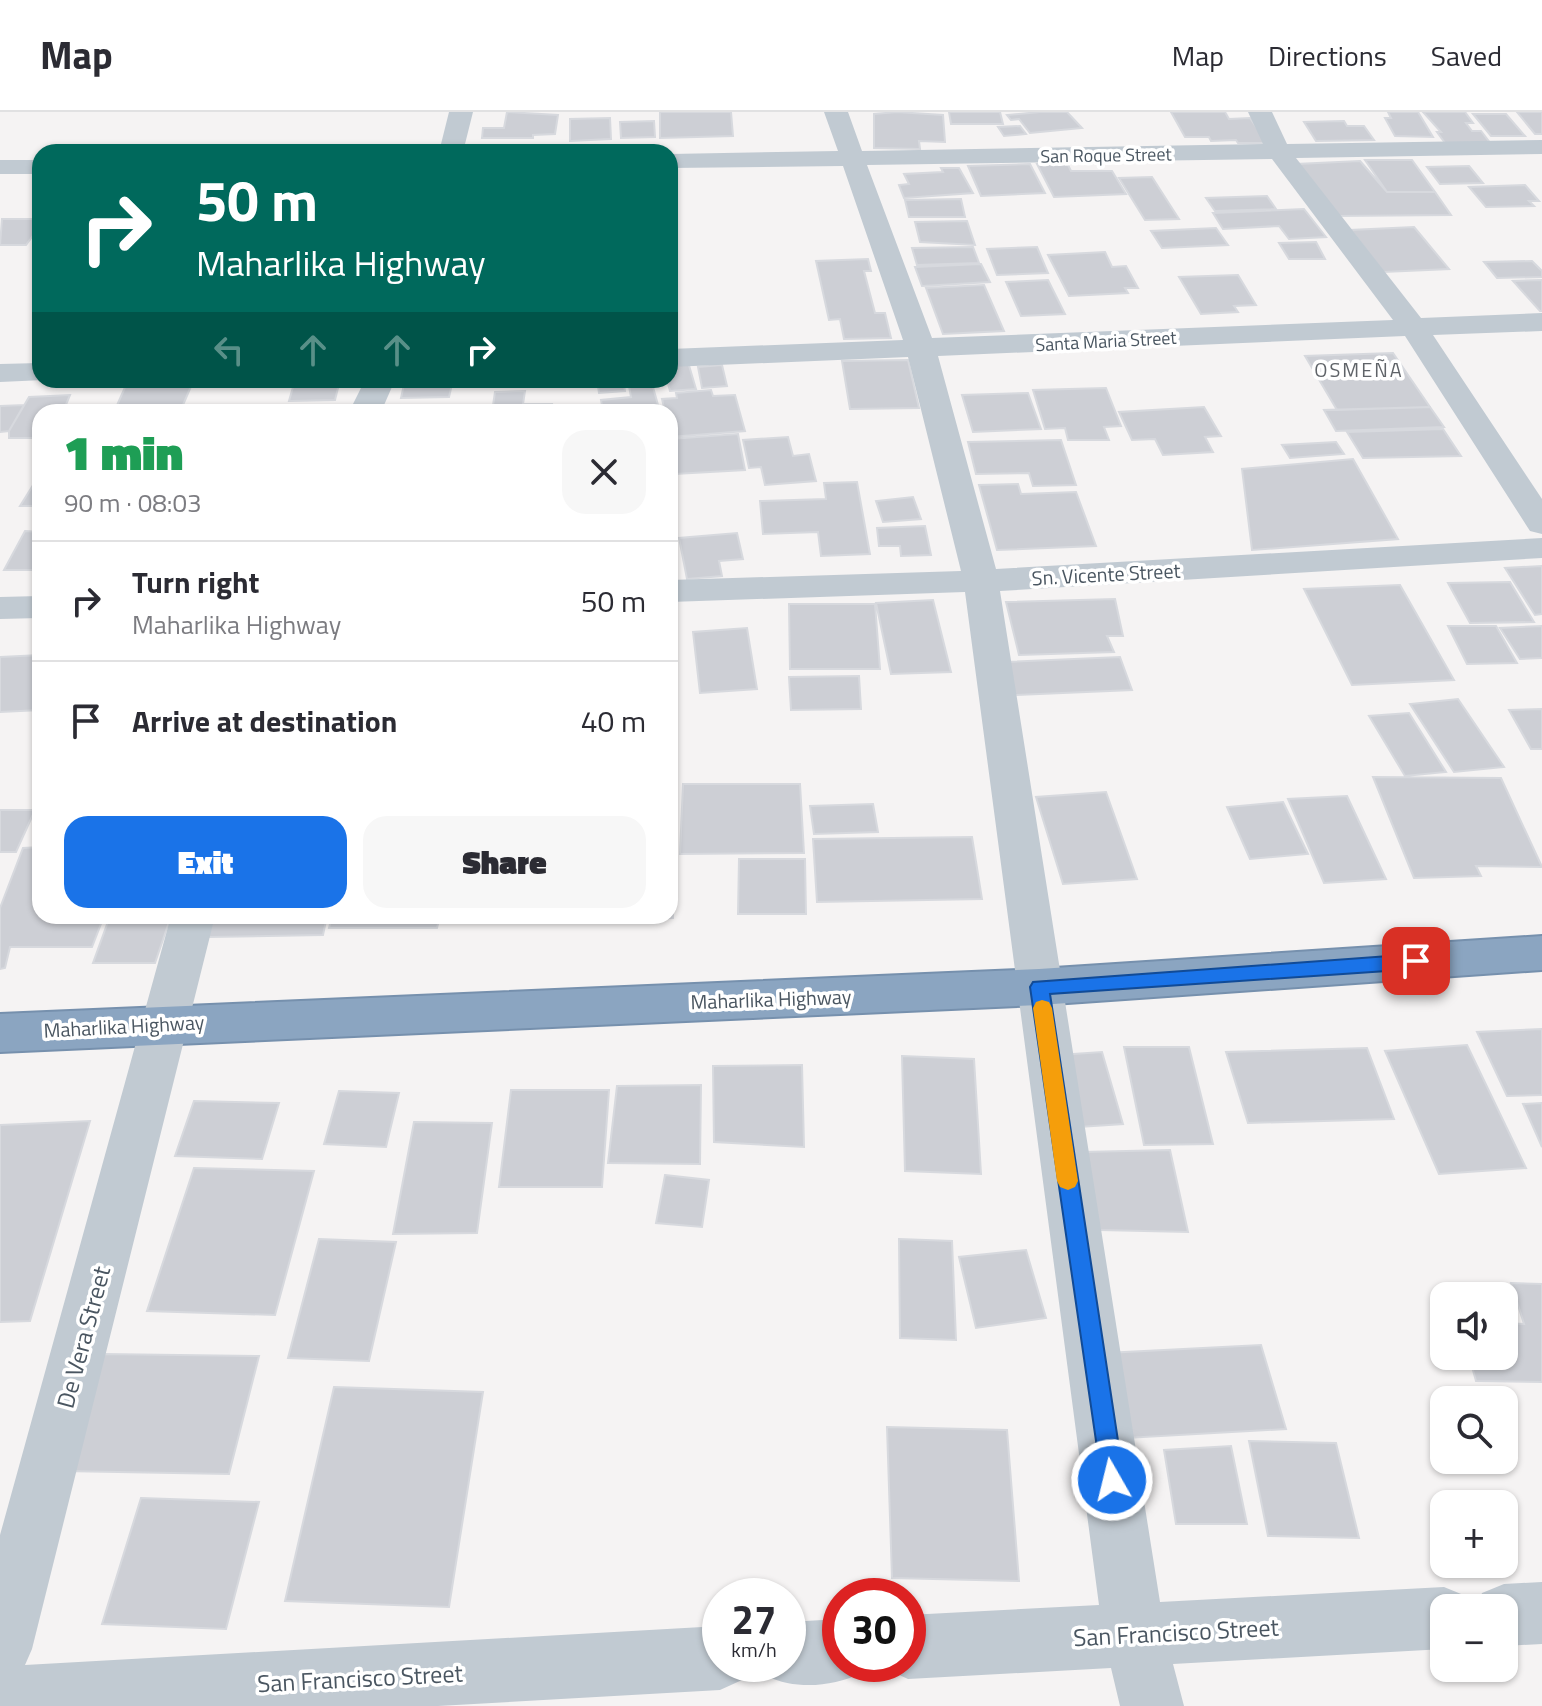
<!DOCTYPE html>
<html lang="en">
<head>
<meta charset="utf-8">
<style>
  body { margin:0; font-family:"Titillium Web",sans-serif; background:#f7f7f7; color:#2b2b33; height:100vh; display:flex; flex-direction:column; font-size:30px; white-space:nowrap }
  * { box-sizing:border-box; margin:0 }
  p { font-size:26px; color:#7c7c81 }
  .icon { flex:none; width:44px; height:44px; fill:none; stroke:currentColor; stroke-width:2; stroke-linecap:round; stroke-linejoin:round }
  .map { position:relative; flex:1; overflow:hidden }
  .drawer { position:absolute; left:32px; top:292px; width:646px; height:520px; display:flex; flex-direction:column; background:#fff; border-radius:24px; box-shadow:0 2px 6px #0004 }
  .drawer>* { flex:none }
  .top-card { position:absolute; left:32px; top:32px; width:646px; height:244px; border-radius:24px; box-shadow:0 2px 6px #0004; background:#00695c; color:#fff; overflow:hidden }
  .tools { position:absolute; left:1430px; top:1170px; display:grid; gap:16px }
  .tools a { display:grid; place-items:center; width:88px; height:88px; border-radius:16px; background:#fff; box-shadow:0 2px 6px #0004; font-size:40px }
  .speed { position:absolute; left:702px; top:1466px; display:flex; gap:16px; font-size:40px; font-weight:700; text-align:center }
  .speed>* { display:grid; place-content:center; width:104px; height:104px; border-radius:50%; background:#fff; box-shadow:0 2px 6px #0004; line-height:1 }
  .speed small { font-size:20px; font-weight:400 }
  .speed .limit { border:12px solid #d22; background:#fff; color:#111 }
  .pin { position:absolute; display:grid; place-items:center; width:68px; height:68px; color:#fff; margin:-34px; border-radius:16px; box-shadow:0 4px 12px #0006 }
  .me { position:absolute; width:88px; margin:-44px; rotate:352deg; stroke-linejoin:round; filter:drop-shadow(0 0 6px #0008) }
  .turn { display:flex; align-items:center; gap:28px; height:168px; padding:0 32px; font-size:36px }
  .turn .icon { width:104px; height:104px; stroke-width:2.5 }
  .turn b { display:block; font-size:56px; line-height:68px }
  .lanes { display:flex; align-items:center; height:76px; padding:0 32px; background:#0003; justify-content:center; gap:40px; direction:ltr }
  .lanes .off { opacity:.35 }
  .round { display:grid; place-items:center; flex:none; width:84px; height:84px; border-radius:24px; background:#f7f7f7 }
  .summary { display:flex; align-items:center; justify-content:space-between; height:136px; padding:0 32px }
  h1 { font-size:48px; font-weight:800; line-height:60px; color:#1e9e55 }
  .action { display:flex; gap:16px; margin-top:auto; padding:16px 32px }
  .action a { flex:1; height:92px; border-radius:24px; background:#1a73e8; color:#fff; font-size:32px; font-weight:800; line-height:92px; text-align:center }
  .action a+a { background:#f7f7f7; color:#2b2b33 }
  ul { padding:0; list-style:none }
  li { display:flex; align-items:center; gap:24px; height:120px; padding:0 32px; border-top:2px solid #e1e1e2 }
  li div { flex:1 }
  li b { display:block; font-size:30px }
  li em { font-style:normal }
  header { display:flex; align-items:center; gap:48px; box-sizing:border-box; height:112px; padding:0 40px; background:#fff; border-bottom:2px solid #e1e1e2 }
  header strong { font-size:38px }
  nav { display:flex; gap:44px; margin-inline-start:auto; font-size:28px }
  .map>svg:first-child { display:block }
  .building { fill:#cdcfd5; stroke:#d7d9de; stroke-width:2 }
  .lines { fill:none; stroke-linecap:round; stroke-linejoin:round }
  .highway-casing { stroke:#7690ad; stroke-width:4 }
  .street { fill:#c1cad2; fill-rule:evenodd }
  .highway { fill:#8ba5c1; fill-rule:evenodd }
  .route { fill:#1a73e8; stroke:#114b97; stroke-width:2 }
  .slow { fill:#f59e0b }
  .labels { text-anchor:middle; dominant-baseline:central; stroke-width:7; stroke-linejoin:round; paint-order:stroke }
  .far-street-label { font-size:18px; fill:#4a5661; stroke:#fff }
  .far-quarter-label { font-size:20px; letter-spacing:2px; fill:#5f6368; stroke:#fff }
  .street-label { font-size:20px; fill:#4a5661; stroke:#fff }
  .near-street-label { font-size:24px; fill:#4a5661; stroke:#fff }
</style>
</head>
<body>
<header>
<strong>Map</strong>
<nav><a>Map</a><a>Directions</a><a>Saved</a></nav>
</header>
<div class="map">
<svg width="1542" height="1594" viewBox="0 0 1542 1594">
  <rect width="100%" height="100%" fill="#f5f3f3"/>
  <!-- building -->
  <path class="building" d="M 507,0 L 558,3 L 555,22 L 533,23 L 533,26 L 482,26 L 483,16 L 504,16 Z
    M 660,0 L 731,0 L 733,24 L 660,26 Z
    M 897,0 L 943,3 L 945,30 L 919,29 L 920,37 L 874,36 L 874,2 Z
    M 949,0 L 1000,0 L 1003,12 L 951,12 Z
    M 1040,0 L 1067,0 L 1082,16 L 1030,21 L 1019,7 L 1011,8 L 1007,3 Z
    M 1171,0 L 1225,0 L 1229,7 L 1250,6 L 1267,31 L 1238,31 L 1236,28 L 1211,29 L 1209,25 L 1185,25 Z
    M 1388,0 L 1418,0 L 1433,25 L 1395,24 L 1385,6 L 1391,6 Z
    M 1423,0 L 1465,0 L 1473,11 L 1466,11 L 1472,19 L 1481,19 L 1491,32 L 1445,31 L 1437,20 L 1441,20 Z
    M 1517,0 L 1542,0 L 1542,22 L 1535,22 Z
    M 1473,2 L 1506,2 L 1525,24 L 1491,24 Z
    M 610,6 L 611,27 L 570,29 L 570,7 Z
    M 654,9 L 655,25 L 621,26 L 620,10 Z
    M 1344,9 L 1347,14 L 1364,14 L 1374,28 L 1316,29 L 1304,10 Z
    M 1020,14 L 1026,22 L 1004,24 L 998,15 Z
    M 1365,48 L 1412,48 L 1435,80 L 1387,80 Z
    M 1360,49 L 1387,80 L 1435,80 L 1451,103 L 1335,104 L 1297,52 Z
    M 1067,51 L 1071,59 L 1112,59 L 1126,82 L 1054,85 L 1037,52 Z
    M 1030,52 L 1045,81 L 981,84 L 968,54 Z
    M 1469,54 L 1483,71 L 1440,72 L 1427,55 Z
    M 941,56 L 959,56 L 973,81 L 904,86 L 899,73 L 909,72 L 904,62 L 943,60 Z
    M 1152,65 L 1179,107 L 1145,108 L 1119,66 Z
    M 1525,73 L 1539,89 L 1529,89 L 1534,94 L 1486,95 L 1469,75 Z
    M 1267,84 L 1276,97 L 1215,99 L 1206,86 Z
    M 961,87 L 965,105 L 909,105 L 905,88 Z
    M 1304,97 L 1326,125 L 1289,127 L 1279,114 L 1223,117 L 1213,101 Z
    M 2,107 L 40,107 L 40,114 L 26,133 L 0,133 Z
    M 967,109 L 975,133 L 920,130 L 915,110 Z
    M 1414,115 L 1449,157 L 1383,160 L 1351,118 Z
    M 1216,116 L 1228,133 L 1162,136 L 1151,119 Z
    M 1316,130 L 1325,147 L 1289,147 L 1279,131 Z
    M 973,135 L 979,151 L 917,153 L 912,136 Z
    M 1037,135 L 1048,161 L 997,163 L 987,137 Z
    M 1105,140 L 1112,155 L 1126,154 L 1138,176 L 1125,176 L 1128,181 L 1069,184 L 1048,143 Z
    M 868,147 L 871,159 L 864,159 L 875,201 L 885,201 L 891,226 L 844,227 L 840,207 L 829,208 L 816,149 Z
    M 1532,149 L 1542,159 L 1542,165 L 1497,166 L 1484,150 Z
    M 981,152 L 990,170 L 922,174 L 915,155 Z
    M 1238,163 L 1256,193 L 1234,194 L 1238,200 L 1201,202 L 1179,165 Z
    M 1048,168 L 1065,202 L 1021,204 L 1006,170 Z
    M 1542,168 L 1542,199 L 1540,199 L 1513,169 Z
    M 984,173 L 1004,219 L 943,222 L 926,176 Z
    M 1393,241 L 1430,295 L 1337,298 L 1305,244 Z
    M 908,248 L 919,296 L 850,297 L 842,249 Z
    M 688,250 L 696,277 L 670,279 L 667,268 L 670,268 L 670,252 Z
    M 722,253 L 727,274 L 702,276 L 698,255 Z
    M 295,268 L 340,268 L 335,288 L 289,289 Z
    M 405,268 L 453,268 L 449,285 L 401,286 Z
    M 597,268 L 623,268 L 625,279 L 599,281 Z
    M 651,268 L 660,300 L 603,300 L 601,288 L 631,285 L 628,269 Z
    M 192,272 L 180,300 L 114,300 L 126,273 Z
    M 1106,276 L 1121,314 L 1104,315 L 1109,328 L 1068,328 L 1065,316 L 1045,317 L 1033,278 Z
    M 711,278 L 713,284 L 735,283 L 745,319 L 670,325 L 670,300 L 665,300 L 662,287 L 677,286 L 676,281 Z
    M 525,279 L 523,292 L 552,292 L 551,300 L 492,300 L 495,280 Z
    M 1028,281 L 1041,317 L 973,320 L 962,283 Z
    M 70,283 L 63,300 L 40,300 L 40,326 L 9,326 L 9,319 L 29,285 Z
    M 24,293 L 9,319 L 0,320 L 0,294 Z
    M 294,295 L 335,295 L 333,300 L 293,300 Z
    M 1204,295 L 1221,324 L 1205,325 L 1213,340 L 1163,343 L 1155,327 L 1132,328 L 1119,300 Z
    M 1430,295 L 1444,315 L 1336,319 L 1324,298 Z
    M 1443,317 L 1461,344 L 1363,346 L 1347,320 Z
    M 738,322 L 745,358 L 675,362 L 670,327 Z
    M 788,325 L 793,344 L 809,342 L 816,369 L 765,373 L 761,355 L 749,356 L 743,328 Z
    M 1061,328 L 1076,373 L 1033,374 L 1029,361 L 976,362 L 968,330 Z
    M 1336,330 L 1344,342 L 1290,346 L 1282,333 Z
    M 1353,347 L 1398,427 L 1252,438 L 1242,357 Z
    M 40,362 L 40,394 L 20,394 Z
    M 857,370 L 870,442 L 821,444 L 818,420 L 763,422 L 760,389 L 826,387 L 824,371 Z
    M 1018,372 L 1021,382 L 1076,380 L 1096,434 L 997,438 L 979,373 Z
    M 913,385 L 921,407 L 883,410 L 876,389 Z
    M 925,414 L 931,443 L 901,444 L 900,434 L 879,434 L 877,416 Z
    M 25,419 L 40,420 L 40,458 L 4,458 Z
    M 737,421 L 743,447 L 719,449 L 722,464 L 687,467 L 679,426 Z
    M 1542,454 L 1542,502 L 1535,503 L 1505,456 Z
    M 1510,470 L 1534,510 L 1470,511 L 1448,471 Z
    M 1400,473 L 1454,568 L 1352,573 L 1304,477 Z
    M 1115,487 L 1123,524 L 1107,524 L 1114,540 L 1019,543 L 1006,490 Z
    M 933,488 L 951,560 L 891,562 L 876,491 Z
    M 789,492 L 875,492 L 880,557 L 790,557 Z
    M 1448,514 L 1496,514 L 1517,551 L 1467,552 Z
    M 1542,514 L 1542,546 L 1520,547 L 1500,516 Z
    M 747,516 L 757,577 L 700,581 L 693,520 Z
    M 40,543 L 40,598 L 0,600 L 0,545 Z
    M 1120,545 L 1132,578 L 1014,583 L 1005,550 Z
    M 859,564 L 861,597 L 791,598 L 789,565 Z
    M 1458,587 L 1504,655 L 1454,660 L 1410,592 Z
    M 1542,597 L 1542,637 L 1531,637 L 1509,598 Z
    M 1409,601 L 1446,660 L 1405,664 L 1369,604 Z
    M 1373,665 L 1501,666 L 1542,755 L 1476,754 L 1481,764 L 1414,766 Z
    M 683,672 L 800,672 L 804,741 L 680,742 Z
    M 1106,680 L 1137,767 L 1063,772 L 1036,685 Z
    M 1347,684 L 1386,767 L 1324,771 L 1288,687 Z
    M 1283,690 L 1308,742 L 1250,747 L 1227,695 Z
    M 873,692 L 878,720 L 814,722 L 810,694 Z
    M 0,698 L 35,698 L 16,740 L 0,740 Z
    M 670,721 L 673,806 L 573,809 L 574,804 L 670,804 Z
    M 972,725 L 982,787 L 817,790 L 813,727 Z
    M 40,735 L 40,804 L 104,804 L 92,835 L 10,835 L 5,856 L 0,857 L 0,796 L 23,736 Z
    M 739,747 L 805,747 L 806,802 L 738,802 Z
    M 110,804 L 171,804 L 155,851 L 93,851 Z
    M 214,804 L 327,804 L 323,823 L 208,825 Z
    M 332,804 L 440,804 L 437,816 L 329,816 Z
    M 1542,917 L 1542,983 L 1507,984 L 1477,920 Z
    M 1467,933 L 1526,1056 L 1439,1062 L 1385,939 Z
    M 1124,935 L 1189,935 L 1213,1032 L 1144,1033 Z
    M 1367,936 L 1394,1007 L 1248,1011 L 1226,940 Z
    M 1102,940 L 1123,1012 L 1079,1015 L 1059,943 Z
    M 902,944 L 974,947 L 981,1062 L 905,1059 Z
    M 802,953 L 804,1035 L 714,1030 L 713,954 Z
    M 701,973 L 700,1052 L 608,1051 L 617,974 Z
    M 511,978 L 609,978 L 602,1075 L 499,1075 Z
    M 339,979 L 399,981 L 386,1035 L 324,1032 Z
    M 194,989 L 279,991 L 262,1047 L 175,1044 Z
    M 1542,991 L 1542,1035 L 1523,992 Z
    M 90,1009 L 30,1209 L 0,1210 L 0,1013 Z
    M 414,1010 L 492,1011 L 477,1121 L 393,1122 Z
    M 1170,1038 L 1188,1120 L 1100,1118 L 1083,1040 Z
    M 194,1056 L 314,1059 L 275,1203 L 147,1199 Z
    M 665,1063 L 709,1068 L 702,1115 L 656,1111 Z
    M 319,1127 L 396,1130 L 369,1249 L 288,1246 Z
    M 899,1127 L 952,1129 L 956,1228 L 900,1226 Z
    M 1026,1138 L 1046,1206 L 976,1216 L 959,1145 Z
    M 1511,1171 L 1542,1172 L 1542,1270 L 1476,1269 L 1469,1244 L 1504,1244 L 1504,1211 L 1524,1212 Z
    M 1261,1233 L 1286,1317 L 1126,1326 L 1106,1241 Z
    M 102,1242 L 259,1244 L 229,1362 L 63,1359 Z
    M 334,1275 L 483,1280 L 449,1495 L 285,1489 Z
    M 887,1315 L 1007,1318 L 1019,1469 L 892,1466 Z
    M 1249,1329 L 1336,1331 L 1359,1426 L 1268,1424 Z
    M 1231,1334 L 1247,1412 L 1176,1412 L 1164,1338 Z
    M 141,1386 L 259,1390 L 226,1517 L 102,1512 Z"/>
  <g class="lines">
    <defs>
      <path id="highway" d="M 1542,824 L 1542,858 L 1039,893 L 0,940 L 0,902 L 1039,857 Z"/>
    </defs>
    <!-- highway casing -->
    <use href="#highway" class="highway-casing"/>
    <!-- street -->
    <path class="street" d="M 449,0 L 473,0 L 463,40 L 439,40 Z
      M 824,0 L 848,0 L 862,39 L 1263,32 L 1248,0 L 1272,0 L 1287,32 L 1542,28 L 1542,42 L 1296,46 L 1421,206 L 1542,201 L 1542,219 L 1433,223 L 1542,387 L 1542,422 L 1530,419 L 1405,224 L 938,244 L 996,457 L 1542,426 L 1542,446 L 1000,479 L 1160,1490 L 1444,1475 L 1466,1484 L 1471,1496 L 1444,1496 L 1444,1537 L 1173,1552 L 1184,1594 L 1120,1594 L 1111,1556 L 908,1567 L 886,1557 L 883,1552 L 908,1552 L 908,1503 L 1099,1493 L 965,480 L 670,490 L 670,468 L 961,459 L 908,245 L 670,255 L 670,237 L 903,228 L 843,54 L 670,56 L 670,42 L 838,39 ZM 1272,47 L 1393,208 L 932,226 L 867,53 Z
      M 0,48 L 40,48 L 40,62 L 0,62 Z
      M 40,251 L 40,268 L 44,268 L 0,270 L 0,252 Z
      M 365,268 L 395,268 L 381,300 L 349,300 Z
      M 40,484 L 40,506 L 0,507 L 0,485 Z
      M 171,804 L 215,804 L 32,1537 L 25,1553 L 720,1514 L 720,1552 L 749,1552 L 742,1568 L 720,1578 L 438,1594 L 0,1594 L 0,1423 Z
      M 1542,1470 L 1542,1532 L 1504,1534 L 1504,1496 L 1476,1496 L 1482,1481 L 1504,1472 Z
      M 840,1507 L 840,1552 L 866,1552 L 862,1561 C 831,1575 797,1578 766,1564 L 760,1552 L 788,1552 L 788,1510 Z"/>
    <!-- highway -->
    <use href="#highway" class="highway"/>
  </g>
  <!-- route -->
  <path class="route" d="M 1416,842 L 1426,849 L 1416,857 L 1050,882 L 1124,1368 L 1120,1377 L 1112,1380 L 1103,1377 L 1030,875 L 1033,870 Z"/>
  <!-- slow -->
  <path class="slow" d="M 1042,888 L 1049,890 L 1052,896 L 1078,1069 L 1075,1075 L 1068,1078 L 1060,1075 L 1057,1069 L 1033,896 L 1036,890 Z"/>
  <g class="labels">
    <!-- far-street labels -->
    <g class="far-street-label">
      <text transform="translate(1106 43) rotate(-1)">San Roque Street</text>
      <text transform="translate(1106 229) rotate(-3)">Santa Maria Street</text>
    </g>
    <!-- far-quarter labels -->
    <g class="far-quarter-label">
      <text x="1359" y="257">OSMEÑA</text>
    </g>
    <!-- street labels -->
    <g class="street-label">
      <text transform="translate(1106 462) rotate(-3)">Sn. Vicente Street</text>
      <text transform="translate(771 887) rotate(-2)">Maharlika Highway</text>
      <text transform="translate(124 914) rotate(-3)">Maharlika Highway</text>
    </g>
    <!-- near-street labels -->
    <g class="near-street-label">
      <text transform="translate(83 1225) rotate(-75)">De Vera Street</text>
      <text transform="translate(1176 1520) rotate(-3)">San Francisco Street</text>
      <text transform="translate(360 1566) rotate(-3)">San Francisco Street</text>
    </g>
  </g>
</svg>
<div class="tools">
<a><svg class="icon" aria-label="sound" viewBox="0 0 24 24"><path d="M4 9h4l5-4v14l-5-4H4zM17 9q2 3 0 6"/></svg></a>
<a><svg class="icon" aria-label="search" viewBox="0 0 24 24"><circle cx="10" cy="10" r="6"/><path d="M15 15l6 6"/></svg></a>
<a>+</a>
<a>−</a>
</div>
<div class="speed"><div>27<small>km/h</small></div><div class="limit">30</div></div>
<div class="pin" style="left:1416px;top:849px;background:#d93025"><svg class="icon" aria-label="arrive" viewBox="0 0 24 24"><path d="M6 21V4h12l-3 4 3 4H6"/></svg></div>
<svg class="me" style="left:1112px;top:1368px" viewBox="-20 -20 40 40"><circle r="17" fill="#1a73e8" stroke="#fff" stroke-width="3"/><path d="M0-11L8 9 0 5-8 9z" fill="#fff"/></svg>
<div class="top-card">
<div class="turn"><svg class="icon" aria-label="right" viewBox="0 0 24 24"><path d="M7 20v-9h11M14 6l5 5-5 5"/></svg><div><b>50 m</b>Maharlika Highway</div></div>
<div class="lanes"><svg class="icon off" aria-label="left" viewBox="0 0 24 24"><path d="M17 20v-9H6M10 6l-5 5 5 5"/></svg><svg class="icon off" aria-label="ahead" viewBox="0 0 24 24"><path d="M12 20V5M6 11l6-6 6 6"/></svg><svg class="icon off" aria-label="ahead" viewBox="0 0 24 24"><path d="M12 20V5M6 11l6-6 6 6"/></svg><svg class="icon" aria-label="right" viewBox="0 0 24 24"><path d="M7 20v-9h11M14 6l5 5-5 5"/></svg></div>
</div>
<section class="drawer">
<div class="summary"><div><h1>1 min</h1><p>90 m · 08:03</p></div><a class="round"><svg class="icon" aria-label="close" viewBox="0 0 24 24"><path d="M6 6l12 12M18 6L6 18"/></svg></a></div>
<ul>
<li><svg class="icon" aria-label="right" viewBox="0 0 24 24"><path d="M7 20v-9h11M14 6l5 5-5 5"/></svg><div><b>Turn right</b><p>Maharlika Highway</p></div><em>50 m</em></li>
<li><svg class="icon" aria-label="arrive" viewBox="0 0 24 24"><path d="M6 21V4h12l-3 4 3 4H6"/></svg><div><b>Arrive at destination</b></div><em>40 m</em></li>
</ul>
<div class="action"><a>Exit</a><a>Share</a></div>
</section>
</div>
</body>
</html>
